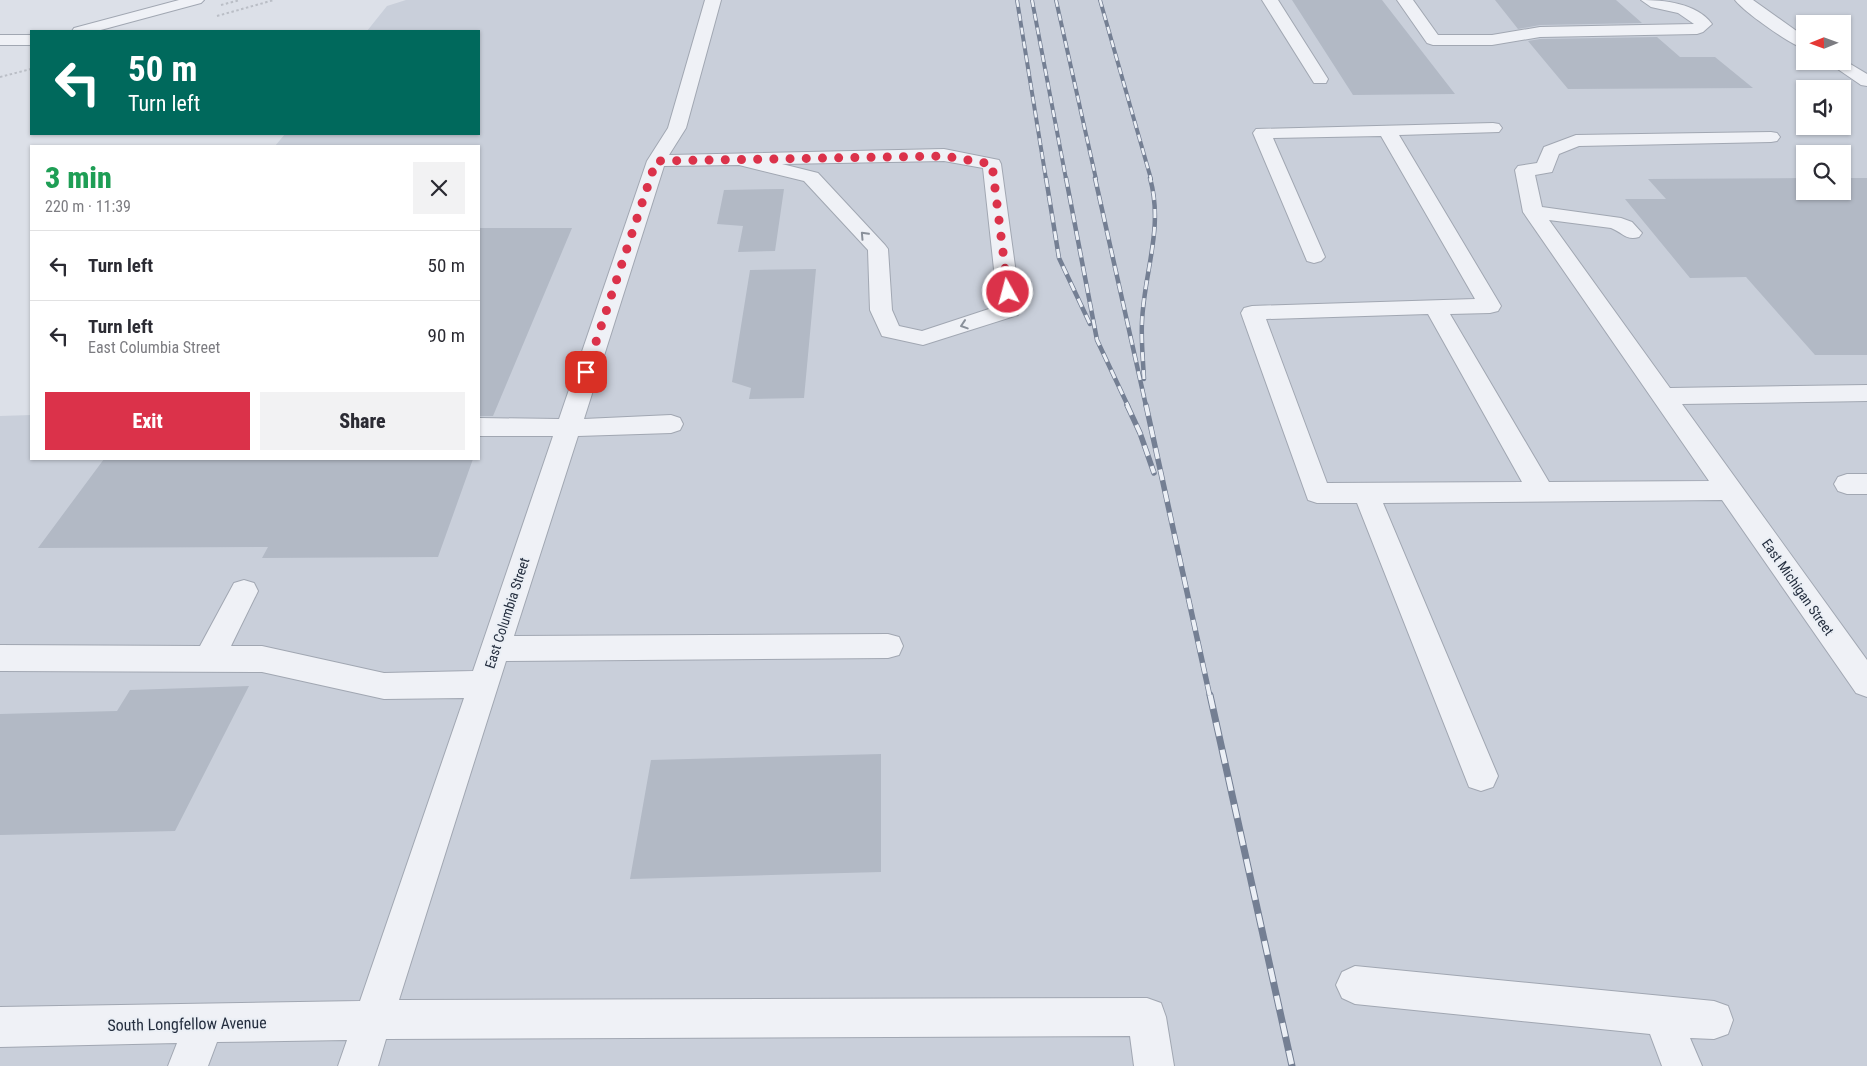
<!DOCTYPE html>
<html lang="en">
<head>
<meta charset="utf-8">
<style>
  body { margin:0; font-family:"Roboto Condensed",sans-serif; background:#f2f2f3; color:#2b2b33; height:100vh; display:flex; flex-direction:column; font-size:19px; white-space:nowrap }
  * { box-sizing:border-box; margin:0 }
  p { font-size:16px; color:#7c7c81 }
  .icon { flex:none; width:28px; height:28px; fill:none; stroke:currentColor; stroke-width:2; stroke-linecap:round; stroke-linejoin:round }
  .map { position:relative; flex:1; overflow:hidden }
  .sheet { position:absolute; left:30px; top:145px; width:450px; height:315px; display:flex; flex-direction:column; background:#fff; border-radius:0px; box-shadow:0 1px 4px #0004 }
  .sheet>* { flex:none }
  .banner { position:absolute; left:30px; top:30px; width:450px; height:105px; border-radius:0px; box-shadow:0 1px 4px #0004; background:#00695c; color:#fff; overflow:hidden }
  .needle { width:32px; rotate:269deg }
  .controls { position:absolute; left:1796px; top:15px; display:grid; gap:10px }
  .controls a { display:grid; place-items:center; width:55px; height:55px; border-radius:0px; background:#fff; box-shadow:0 1px 4px #0004; font-size:25px }
  .pin { position:absolute; display:grid; place-items:center; width:42px; height:42px; color:#fff; margin:-21px; border-radius:10px; box-shadow:0 2px 8px #0006 }
  .me { position:absolute; width:55px; margin:-28px; rotate:353deg; stroke-linejoin:round; filter:drop-shadow(0 0 4px #0008) }
  .turn { display:flex; align-items:center; gap:18px; height:105px; padding:0 15px; font-size:22px }
  .turn .icon { width:65px; height:65px; stroke-width:2.5 }
  .turn b { display:block; font-size:35px; line-height:42px }
  .round { display:grid; place-items:center; flex:none; width:52px; height:52px; border-radius:0px; background:#f2f2f3 }
  .summary { display:flex; align-items:center; justify-content:space-between; height:85px; padding:0 15px }
  h1 { font-size:30px; font-weight:800; line-height:38px; color:#1e9e55 }
  .button { display:flex; gap:10px; margin-top:auto; padding:10px 15px }
  .button a { flex:1; height:58px; border-radius:0px; background:#db324a; color:#fff; font-size:20px; font-weight:800; line-height:58px; text-align:center }
  .button a+a { background:#f2f2f3; color:#2b2b33 }
  ul { padding:0; list-style:none }
  li { display:flex; align-items:center; gap:15px; height:70px; padding:0 15px; border-top:1px solid #e1e1e2 }
  li div { flex:1 }
  li b { display:block; font-size:19px }
  li em { font-style:normal }
  .map>svg:first-child { display:block }
  .built { fill:#c9cfda; fill-rule:evenodd }
  .building { fill:#b2b9c5 }
  .lines { fill:none; stroke-linecap:round; stroke-linejoin:round }
  .minor-casing { stroke:#a1a7b2; stroke-width:2 }
  .path { stroke:#babec6; stroke-width:2; stroke-dasharray:2.5 2.5; stroke-linecap:butt }
  .minor { fill:#eff1f6; fill-rule:evenodd }
  .rail-far3-casing { stroke:#747f93; stroke-width:4 }
  .rail-far2-casing { stroke:#747f93; stroke-width:4.5 }
  .rail-far1-casing { stroke:#747f93; stroke-width:5.5 }
  .rail-casing { stroke:#747f93; stroke-width:7 }
  .rail-far3 { stroke:#ebeff5; stroke-width:2.5; stroke-dasharray:7; stroke-linecap:butt }
  .rail-far2 { stroke:#ebeff5; stroke-width:3; stroke-dasharray:9; stroke-linecap:butt }
  .rail-far1 { stroke:#ebeff5; stroke-width:4; stroke-dasharray:11; stroke-linecap:butt }
  .rail { stroke:#ebeff5; stroke-width:5; stroke-dasharray:14; stroke-linecap:butt }
  .oneway { stroke:#8a909a }
  .route { stroke:#db324a; stroke-width:9; stroke-dasharray:0 16.2 }
  .labels { text-anchor:middle; dominant-baseline:central; stroke-width:4; stroke-linejoin:round; paint-order:stroke }
  .street-label { font-size:14px; fill:#242e3f; stroke:#ebeff5 }
  .near-street-label { font-size:16px; fill:#242e3f; stroke:#ebeff5 }
</style>
</head>
<body>
<div class="map">
<svg width="1867" height="1066" viewBox="0 0 1867 1066">
  <rect width="100%" height="100%" fill="#dce0e8"/>
  <!-- built -->
  <path class="built" d="M 406,0 L 1867,0 L 1867,1066 L 0,1066 L 0,416 L 31,415 L 31,459 L 479,459 L 479,146 L 275,146 L 285,134 L 479,134 L 479,31 L 367,31 L 387,6 ZM 1805,24 L 1842,24 L 1842,61 L 1805,61 ZM 1805,89 L 1842,89 L 1842,126 L 1805,126 ZM 1805,154 L 1842,154 L 1842,191 L 1805,191 Z"/>
  <!-- building -->
  <path class="building" d="M 1292,0 L 1382,0 L 1455,94 L 1353,95 Z
    M 1495,0 L 1616,0 L 1642,23 L 1540,25 L 1518,29 Z
    M 1657,37 L 1680,57 L 1715,57 L 1753,88 L 1568,89 L 1528,41 L 1540,39 Z
    M 1805,178 L 1805,191 L 1842,191 L 1842,178 L 1867,178 L 1867,355 L 1815,355 L 1746,277 L 1690,278 L 1625,199 L 1666,199 L 1648,179 Z
    M 784,189 L 775,251 L 738,252 L 743,226 L 717,224 L 724,190 Z
    M 479,228 L 572,228 L 493,416 L 479,416 Z
    M 816,269 L 804,398 L 749,399 L 751,388 L 732,382 L 750,270 Z
    M 104,459 L 473,459 L 438,557 L 262,558 L 268,547 L 38,548 Z
    M 249,686 L 175,831 L 0,835 L 0,714 L 117,711 L 130,690 Z
    M 881,754 L 881,872 L 630,879 L 651,760 Z"/>
  <g class="lines">
    <defs>
      <path id="minor" d="M 179,0 L 204,0 L 201,3 L 97,31 L 72,31 L 74,28 Z
        M 705,0 L 721,0 L 686,128 L 669,155 L 944,149 L 999,160 L 1001,164 L 1021,310 L 1018,315 L 923,345 L 882,336 L 870,310 L 868,250 L 804,181 L 739,165 L 664,166 L 584,419 L 671,415 L 680,418 L 683,424 L 680,430 L 671,433 L 578,436 L 514,636 L 888,634 L 899,637 L 903,646 L 899,655 L 888,658 L 506,661 L 399,1000 L 1147,998 L 1161,1003 L 1166,1017 L 1174,1066 L 1134,1066 L 1130,1036 L 386,1039 L 378,1066 L 338,1066 L 347,1040 L 217,1042 L 208,1066 L 168,1066 L 177,1043 L 0,1047 L 0,1007 L 360,1001 L 464,698 L 384,699 L 262,672 L 0,671 L 0,645 L 200,646 L 234,583 L 244,580 L 254,583 L 258,591 L 231,646 L 262,646 L 384,673 L 473,671 L 553,436 L 479,436 L 479,418 L 559,419 L 647,161 L 668,128 ZM 944,161 L 983,168 L 998,306 L 922,331 L 899,326 L 892,310 L 888,249 L 885,245 L 818,173 L 782,164 Z
        M 1262,0 L 1278,0 L 1328,79 L 1326,83 L 1314,83 Z
        M 1397,0 L 1413,0 L 1438,35 L 1492,35 L 1540,27 L 1694,24 L 1678,13 L 1651,7 L 1641,0 C 1664,0 1697,3 1712,24 L 1703,32 L 1697,34 L 1540,37 L 1492,45 L 1433,45 L 1427,43 Z
        M 1735,0 L 1753,0 L 1805,37 L 1805,49 C 1791,45 1744,12 1735,0 Z
        M 0,35 L 31,35 L 31,45 L 0,45 Z
        M 1842,59 L 1867,74 L 1867,86 L 1861,85 L 1826,61 L 1842,61 Z
        M 1493,123 L 1499,124 L 1502,128 L 1499,132 L 1399,135 L 1501,306 L 1498,311 L 1490,313 L 1450,314 L 1549,482 L 1709,481 L 1523,212 L 1515,170 L 1518,166 L 1537,163 L 1544,147 L 1576,135 L 1771,132 L 1777,133 L 1780,137 L 1777,141 L 1771,142 L 1579,146 L 1559,154 L 1552,172 L 1535,175 L 1542,207 L 1621,218 L 1632,222 L 1642,233 L 1639,237 C 1626,241 1622,232 1611,228 L 1549,220 L 1670,388 L 1867,385 L 1867,401 L 1682,404 L 1867,660 L 1867,697 L 1856,693 L 1722,500 L 1383,503 L 1498,776 L 1493,787 L 1481,791 L 1469,787 L 1357,503 L 1317,503 L 1308,500 L 1241,313 L 1244,308 L 1252,306 L 1475,299 L 1381,136 L 1273,138 L 1325,257 L 1321,261 L 1314,263 L 1307,261 L 1253,133 L 1256,129 ZM 1428,314 L 1522,482 L 1327,483 L 1266,319 Z
        M 1847,474 L 1867,474 L 1867,494 L 1847,494 L 1838,491 L 1834,484 L 1838,477 Z
        M 1355,966 L 1714,1001 L 1728,1006 L 1733,1020 L 1728,1034 L 1714,1039 L 1690,1038 L 1702,1066 L 1662,1066 L 1650,1034 L 1355,1004 L 1342,998 L 1336,985 L 1342,972 Z"/>
    </defs>
    <!-- minor casing -->
    <use href="#minor" class="minor-casing"/>
    <!-- path -->
    <path class="path" d="M 221,5 L 240,0
      M 217,16 L 274,0
      M 0,77 L 31,69"/>
    <!-- minor -->
    <use href="#minor" class="minor"/>
    <defs>
      <path id="rail-far3" d="M 1017,0 L 1046,179
        M 1032,0 L 1066,179
        M 1056,0 L 1096,179
        M 1100,0 L 1151,179"/>
      <path id="rail-far2" d="M 1046,178 L 1059,258 L 1090,324
        M 1066,178 L 1097,340 L 1128,406
        M 1095,178 L 1146,406
        M 1144,379 C 1143,360 1141,340 1142,322 C 1144,272 1164,228 1150,178"/>
      <path id="rail-far1" d="M 1127,405 L 1140,433 L 1154,473
        M 1146,405 L 1210,697"/>
      <path id="rail" d="M 1210,695 L 1292,1066"/>
    </defs>
    <!-- rail-far3 casing -->
    <use href="#rail-far3" class="rail-far3-casing"/>
    <!-- rail-far2 casing -->
    <use href="#rail-far2" class="rail-far2-casing"/>
    <!-- rail-far1 casing -->
    <use href="#rail-far1" class="rail-far1-casing"/>
    <!-- rail casing -->
    <use href="#rail" class="rail-casing"/>
    <!-- rail-far3 -->
    <use href="#rail-far3" class="rail-far3"/>
    <!-- rail-far2 -->
    <use href="#rail-far2" class="rail-far2"/>
    <!-- rail-far1 -->
    <use href="#rail-far1" class="rail-far1"/>
    <!-- rail -->
    <use href="#rail" class="rail"/>
  </g>
  <!-- one-way arrows -->
  <defs><path id="oneway-chevron" d="M-2-3.5L2.5 0L-2 3.5" fill="none" stroke-width="1.6" stroke-linecap="round" stroke-linejoin="round" transform="scale(1.25)"/></defs>
  <g class="oneway">
    <use href="#oneway-chevron" transform="translate(864 235) rotate(-133)"/>
    <use href="#oneway-chevron" transform="translate(964 325) rotate(162)"/>
  </g>
  <g class="lines">
    <!-- route -->
    <path class="route" d="M 586,372 L 656,161 L 944,156 L 992,164 L 1008,292"/>
  </g>
  <g class="labels">
    <!-- street labels -->
    <g class="street-label">
      <text transform="translate(1798 587) rotate(55)">East Michigan Street</text>
      <text transform="translate(507 613) rotate(-72)">East Columbia Street</text>
    </g>
    <!-- near-street labels -->
    <g class="near-street-label">
      <text transform="translate(187 1024) rotate(-1)">South Longfellow Avenue</text>
    </g>
  </g>
</svg>
<div class="controls">
<a><svg class="needle" viewBox="-14 -14 28 28"><path d="M0-13l5 13h-10z" fill="#e53935"/><path d="M0 13l5-13h-10z" fill="#7c7c81"/></svg></a>
<a><svg class="icon" aria-label="sound" viewBox="0 0 24 24"><path d="M4 9h4l5-4v14l-5-4H4zM17 9q2 3 0 6"/></svg></a>
<a><svg class="icon" aria-label="search" viewBox="0 0 24 24"><circle cx="10" cy="10" r="6"/><path d="M15 15l6 6"/></svg></a>
</div>
<div class="pin" style="left:586px;top:372px;background:#d93025"><svg class="icon" aria-label="arrive" viewBox="0 0 24 24"><path d="M6 21V4h12l-3 4 3 4H6"/></svg></div>
<svg class="me" style="left:1008px;top:292px" viewBox="-20 -20 40 40"><circle r="17" fill="#db324a" stroke="#fff" stroke-width="3"/><path d="M0-11L8 9 0 5-8 9z" fill="#fff"/></svg>
<div class="banner">
<div class="turn"><svg class="icon" aria-label="left" viewBox="0 0 24 24"><path d="M17 20v-9H6M10 6l-5 5 5 5"/></svg><div><b>50 m</b>Turn left</div></div>
</div>
<section class="sheet">
<div class="summary"><div><h1>3 min</h1><p>220 m · 11:39</p></div><a class="round"><svg class="icon" aria-label="close" viewBox="0 0 24 24"><path d="M6 6l12 12M18 6L6 18"/></svg></a></div>
<ul>
<li><svg class="icon" aria-label="left" viewBox="0 0 24 24"><path d="M17 20v-9H6M10 6l-5 5 5 5"/></svg><div><b>Turn left</b></div><em>50 m</em></li>
<li><svg class="icon" aria-label="left" viewBox="0 0 24 24"><path d="M17 20v-9H6M10 6l-5 5 5 5"/></svg><div><b>Turn left</b><p>East Columbia Street</p></div><em>90 m</em></li>
</ul>
<div class="button"><a>Exit</a><a>Share</a></div>
</section>
</div>
</body>
</html>
